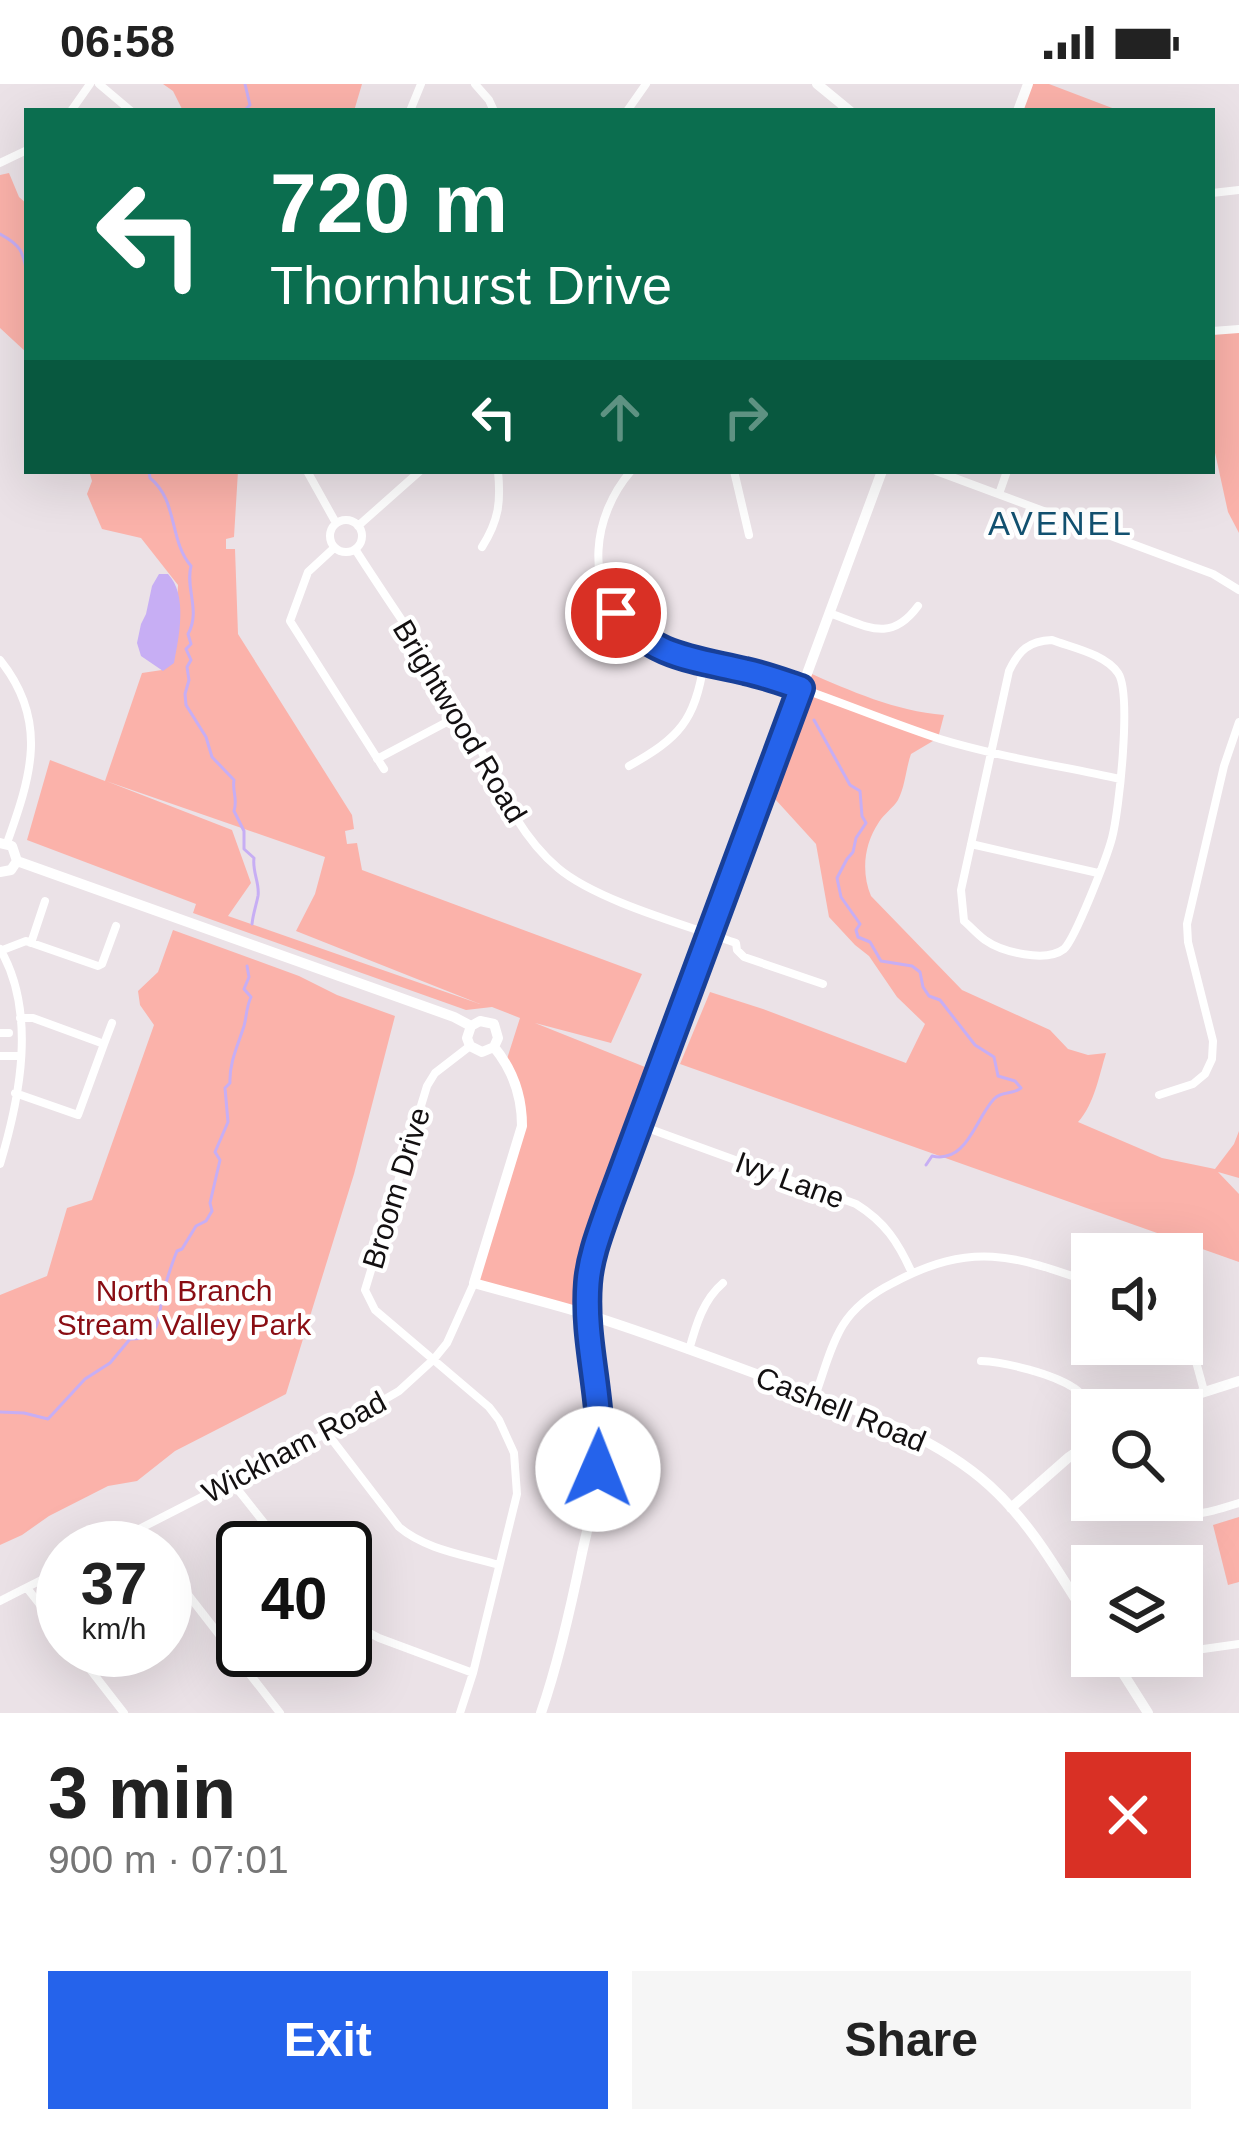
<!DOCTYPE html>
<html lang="en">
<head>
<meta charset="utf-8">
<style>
  body { margin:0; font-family:Helvetica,sans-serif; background:#f6f6f6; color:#222; height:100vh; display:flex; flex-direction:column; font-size:45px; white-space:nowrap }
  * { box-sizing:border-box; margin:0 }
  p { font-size:39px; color:#767676 }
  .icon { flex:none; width:66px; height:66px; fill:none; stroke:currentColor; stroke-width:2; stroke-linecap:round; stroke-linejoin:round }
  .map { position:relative; height:1629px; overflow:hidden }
  .details { display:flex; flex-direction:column; background:#fff; flex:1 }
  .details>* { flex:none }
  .hud { position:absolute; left:24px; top:24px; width:1191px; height:366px; border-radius:0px; box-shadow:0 12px 48px #0002; background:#0b6e4f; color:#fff; overflow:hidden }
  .tools { position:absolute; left:1071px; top:1149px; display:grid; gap:24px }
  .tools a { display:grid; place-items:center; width:132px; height:132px; border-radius:0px; background:#fff; box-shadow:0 12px 48px #0002; font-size:60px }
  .speed { position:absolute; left:36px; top:1437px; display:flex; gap:24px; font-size:60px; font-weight:700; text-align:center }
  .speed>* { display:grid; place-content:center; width:156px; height:156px; border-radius:50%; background:#fff; box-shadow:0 12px 48px #0002; line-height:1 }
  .speed small { font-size:30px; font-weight:400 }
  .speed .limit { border:6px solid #111; border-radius:18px; background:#fff; color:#111 }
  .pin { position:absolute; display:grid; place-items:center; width:102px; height:102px; color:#fff; margin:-51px; border:6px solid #fff; border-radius:50%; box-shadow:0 3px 12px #0007 }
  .me { position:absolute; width:132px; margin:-66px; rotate:1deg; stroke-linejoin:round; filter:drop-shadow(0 0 9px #0008) }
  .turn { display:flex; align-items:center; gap:42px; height:252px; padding:0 48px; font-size:54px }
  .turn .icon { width:156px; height:156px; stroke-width:2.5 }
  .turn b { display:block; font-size:84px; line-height:102px }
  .lanes { display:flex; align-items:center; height:114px; padding:0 48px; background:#0003; justify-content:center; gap:60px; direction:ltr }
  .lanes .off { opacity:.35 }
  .round { display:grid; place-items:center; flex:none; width:126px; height:126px; border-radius:0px; background:#f6f6f6 }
  .head { display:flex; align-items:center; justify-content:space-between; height:204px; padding:0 48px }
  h1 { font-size:72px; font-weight:700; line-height:90px }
  .button { display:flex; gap:24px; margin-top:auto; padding:24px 48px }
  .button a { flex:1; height:138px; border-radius:0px; background:#2563eb; color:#fff; font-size:48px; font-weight:700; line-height:138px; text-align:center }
  .button a+a { background:#f6f6f6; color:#222 }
  .status { display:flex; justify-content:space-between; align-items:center; height:84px; padding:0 60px; background:#fff; direction:ltr }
  .status svg { height:33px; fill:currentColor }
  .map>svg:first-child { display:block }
  .green { fill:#fbb2aa; fill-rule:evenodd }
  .water { fill:#c7aef4 }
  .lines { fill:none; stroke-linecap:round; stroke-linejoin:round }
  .stream { stroke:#c7aef4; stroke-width:3 }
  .minor { stroke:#fff; stroke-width:8 }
  .tertiary { stroke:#fff; stroke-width:10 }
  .route-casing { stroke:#184099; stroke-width:30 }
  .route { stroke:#2563eb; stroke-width:21 }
  .labels { text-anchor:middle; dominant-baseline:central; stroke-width:9; stroke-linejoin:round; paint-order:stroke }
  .street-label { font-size:30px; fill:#131011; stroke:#fff }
  .park-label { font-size:30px; fill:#890d13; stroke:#fff }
  .neighbourhood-label { font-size:33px; letter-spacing:3px; fill:#125170; stroke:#fff }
</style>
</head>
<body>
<div class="status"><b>06:58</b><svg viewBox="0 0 49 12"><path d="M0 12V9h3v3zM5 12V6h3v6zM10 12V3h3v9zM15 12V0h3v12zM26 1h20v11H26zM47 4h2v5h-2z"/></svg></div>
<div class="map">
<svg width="1239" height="1629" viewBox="0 0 1239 1629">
  <rect width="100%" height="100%" fill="#ebe2e7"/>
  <!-- green -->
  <path class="green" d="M 163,0 L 362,0 L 354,27 L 183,27 L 173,7 Z
    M 1027,0 L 1049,0 L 1120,27 L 1018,27 Z
    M 9,89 L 19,113 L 27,120 L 27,269 L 0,244 L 0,91 Z
    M 1239,245 L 1239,449 L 1228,428 L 1212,355 L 1212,247 Z
    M 89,387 L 238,387 L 234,453 L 226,455 L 226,465 L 235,465 L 238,550 L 352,731 L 354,745 L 345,747 L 347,760 L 357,759 L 362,786 L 642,890 L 611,959 L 535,939 L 660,989 L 596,1161 L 587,1230 L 474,1199 L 522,1042 L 506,978 L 520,934 L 492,923 L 466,926 L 193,829 L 196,820 L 27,756 L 50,676 L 105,697 L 142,589 L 162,586 L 174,575 L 178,501 L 141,454 L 102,445 L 87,410 L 92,397 ZM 106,697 L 325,773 L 315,810 L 296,847 L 480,920 L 228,832 L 251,799 L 232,746 Z
    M 807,588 C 851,607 895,627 944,631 L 938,654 L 911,670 C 906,684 905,703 898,716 C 893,724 884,730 879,738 C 864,760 861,788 871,812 L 962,906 L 1050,946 L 1068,965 L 1088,971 L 1106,969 C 1099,992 1094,1021 1078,1038 L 1162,1074 L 1215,1085 L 1234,1060 L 1239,1047 L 1239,1094 L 1218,1088 L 1239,1110 L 1239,1178 L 680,980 L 710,908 L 763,925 L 906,979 L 925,940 L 897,913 L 869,872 L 855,861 L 829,833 L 816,760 L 765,704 Z
    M 173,846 L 299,892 L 337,911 L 395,932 L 354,1090 L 286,1310 L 175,1367 L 137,1397 L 108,1402 L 49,1432 L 22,1451 L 0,1461 L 0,1211 L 47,1192 L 67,1124 L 92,1116 L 154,941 L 140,921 L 138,907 L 158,888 Z
    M 1239,1433 L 1239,1498 L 1228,1501 L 1213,1441 Z"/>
  <!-- water -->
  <path class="water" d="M 159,490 L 168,490 C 188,511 179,553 174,579 L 163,587 L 141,572 L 137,559 L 141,540 L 146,530 L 152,502 Z"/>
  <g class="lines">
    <!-- stream -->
    <path class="stream" d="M 244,27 L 250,21 L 245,0
      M 0,150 C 21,161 23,168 27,189
      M 149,387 L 150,394 C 178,416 169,457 191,482 C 185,504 201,527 188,550 L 191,560 L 186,565 L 191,576 L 187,583 L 189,596 L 185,610 L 186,621 L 206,653 L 212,673 L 234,696 C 232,708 238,714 234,727 L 244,747 L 244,765 L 254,774 C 252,788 260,799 258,812 C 256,822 253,830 252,840
      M 814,636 L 850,701 L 860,707 L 862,732 L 866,739 L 856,754 L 853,768 L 847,775 L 837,794 L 841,813 L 860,840 L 856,846 L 858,853 L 870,858 L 881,877 L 912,882 L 920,888 L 923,903 L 929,912 L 940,916 L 975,961 L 994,973 L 998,992 L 1015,997 L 1021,1004 C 1010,1012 1003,1006 994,1015 C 975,1035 967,1080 932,1072 L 926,1081
      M 0,1328 L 24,1329 L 48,1335 L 85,1295 L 110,1279 L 130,1255 C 165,1256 157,1229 164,1205 C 168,1192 172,1179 177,1167 L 182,1165 L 196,1142 L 206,1137 L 212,1127 L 210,1119 L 220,1076 L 215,1068 L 228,1038 L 225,1004 L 230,999 C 229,979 238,961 244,942 C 247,931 246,924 251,913 L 244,905 L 249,893 L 247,882"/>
    <!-- minor -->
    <path class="minor" d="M 99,0 L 131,27
      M 475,0 L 489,16 L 494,27
      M 71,27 L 90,0
      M 410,27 L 421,0
      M 627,27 L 646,0
      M 0,79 L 27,66
      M 1212,109 L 1239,106
      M 1212,247 L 1239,245
      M 307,387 L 336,439
      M 631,387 C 593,431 583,501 629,545 C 665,578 714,577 758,590 C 820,609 879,635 940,655 C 999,673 1061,682 1120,695
      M 734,387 L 749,451
      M 936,387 L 1213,490 L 1239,506
      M 999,410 L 1007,387
      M330 452a16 16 0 1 1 32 0a16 16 0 1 1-32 0Z
      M 358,442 L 420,387
      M 482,463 C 499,436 501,418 498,387
      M 334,464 L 308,488 L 290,537 L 384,685
      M 355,465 C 390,520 428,573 461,628 C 491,680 510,744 558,784 C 597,817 686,841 736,859 L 737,866 L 744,873 L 823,900
      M 829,529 C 867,542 890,560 918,522
      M 1052,556 C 1073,564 1105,570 1118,589 C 1132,609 1119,728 1112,754 C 1107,773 1075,855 1064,865 C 1046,879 1002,868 985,856 C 977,850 971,843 964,837 L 961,806 L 1009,587 C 1019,566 1029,557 1052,556 Z
      M 0,576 C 49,637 31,692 7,759
      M 377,675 L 462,630
      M 629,682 C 679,654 695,637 704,579
      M 971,760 L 1098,789
      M 31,859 L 45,817
      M 0,865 C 37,928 20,1014 0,1080
      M 0,867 L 26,857 L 98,882 L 102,880 L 116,842
      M 0,949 L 9,949
      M 104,960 L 112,939
      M 0,972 L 19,972
      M 15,1009 L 78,1031 L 104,960 L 33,934 L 20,934
      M 1159,1011 L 1193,1000 L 1205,990 L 1212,975 L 1213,957 L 1188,858 L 1187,840 L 1224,682 L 1239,638
      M 639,1041 L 856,1120 C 885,1138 898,1158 912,1189
      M 1182,1246 L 1195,1274 L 1204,1307
      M 689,1266 C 696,1241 703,1216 723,1199
      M 981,1277 C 1006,1278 1053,1290 1074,1304 C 1082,1309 1088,1318 1093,1326
      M 815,1312 C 824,1288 830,1262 843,1241 C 855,1222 873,1209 893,1199 C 971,1157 1014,1171 1092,1199
      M 327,1349 L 399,1443 C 426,1466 466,1471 499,1481
      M 231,1397 L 284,1464
      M 1153,1416 C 1185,1437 1204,1430 1239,1419
      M 138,1446 L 152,1464
      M 102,1464 L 327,1349 L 399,1307 L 434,1275 L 447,1259 L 474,1199
      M 165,1481 L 280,1629
      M 27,1504 L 63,1550
      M 0,1517 L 63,1485
      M 345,1536 L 379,1554 L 473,1589
      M 75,1566 L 124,1629
      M 1182,1568 L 1239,1560
      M 1124,1592 L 1148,1577 L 1164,1572
      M 460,1629 L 473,1589 L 517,1410 L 514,1369 L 499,1336 L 489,1323 L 375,1226 L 365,1206 L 427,1002 L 435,989 L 470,962"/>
    <!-- tertiary -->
    <path class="tertiary" d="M 817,0 L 850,27
      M 1018,27 L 1028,0
      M 0,759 L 12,762 L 17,777
      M 17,777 L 454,933 L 471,942
      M 0,788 L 11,786 L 17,777
      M 471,942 L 480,937 L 494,940 L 498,954 L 494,963
      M 471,942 L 467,954 L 470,962 L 482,968 L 494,963
      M 494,963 C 513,986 522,1012 522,1042 L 474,1199 C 512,1210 551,1219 589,1231 C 653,1251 715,1275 778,1298 C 852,1325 930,1348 990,1402 C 1033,1441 1061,1493 1092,1541
      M 1148,1326 L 1239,1297
      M 1011,1424 L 1069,1373 L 1092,1357
      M 1112,1572 L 1148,1629
      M 541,1629 C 559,1577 571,1523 582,1469 C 590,1433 600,1397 601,1361 C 602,1330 594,1300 590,1270 C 586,1232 587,1197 596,1160 L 882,387"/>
  </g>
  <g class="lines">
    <defs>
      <path id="route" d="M 598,1385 C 606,1322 583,1262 588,1199 C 590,1172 601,1145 610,1119 L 801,604 C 783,598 764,591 745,587 C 694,575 652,573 616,529"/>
    </defs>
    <!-- route casing -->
    <use href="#route" class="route-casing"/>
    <!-- route -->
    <use href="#route" class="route"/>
  </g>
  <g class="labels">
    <!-- street labels -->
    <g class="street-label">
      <text transform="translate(460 637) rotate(59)">Brightwood Road</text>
      <text transform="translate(790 1096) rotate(20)">Ivy Lane</text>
      <text transform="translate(396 1104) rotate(-73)">Broom Drive</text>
      <text transform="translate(841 1325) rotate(22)">Cashell Road</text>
      <text transform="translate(294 1363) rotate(-28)">Wickham Road</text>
    </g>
    <!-- park labels -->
    <g class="park-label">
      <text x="184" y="1206">North Branch<tspan x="184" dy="34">Stream Valley Park</tspan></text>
    </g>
    <!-- neighbourhood labels -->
    <g class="neighbourhood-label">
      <text x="1061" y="439">AVENEL</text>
    </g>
  </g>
</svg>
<div class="tools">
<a><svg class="icon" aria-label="sound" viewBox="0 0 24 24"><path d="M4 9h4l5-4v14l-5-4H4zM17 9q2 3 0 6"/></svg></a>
<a><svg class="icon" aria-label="search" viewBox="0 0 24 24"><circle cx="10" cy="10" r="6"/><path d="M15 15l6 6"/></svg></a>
<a><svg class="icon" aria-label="layers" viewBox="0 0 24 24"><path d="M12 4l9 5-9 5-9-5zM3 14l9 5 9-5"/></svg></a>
</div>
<div class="speed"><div>37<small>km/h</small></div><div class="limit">40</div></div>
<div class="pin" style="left:616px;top:529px;background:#d93025"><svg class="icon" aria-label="arrive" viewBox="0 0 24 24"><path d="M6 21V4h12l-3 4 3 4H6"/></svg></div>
<svg class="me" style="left:598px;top:1385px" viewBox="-20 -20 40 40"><circle r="19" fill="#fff"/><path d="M0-13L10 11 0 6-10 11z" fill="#2563eb"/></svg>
<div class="hud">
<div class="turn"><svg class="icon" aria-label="left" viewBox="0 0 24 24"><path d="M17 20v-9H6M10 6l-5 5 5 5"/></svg><div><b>720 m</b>Thornhurst Drive</div></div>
<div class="lanes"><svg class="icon" aria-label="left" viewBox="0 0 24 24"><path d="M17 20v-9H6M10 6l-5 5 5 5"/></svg><svg class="icon off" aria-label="ahead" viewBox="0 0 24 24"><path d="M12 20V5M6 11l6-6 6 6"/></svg><svg class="icon off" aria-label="right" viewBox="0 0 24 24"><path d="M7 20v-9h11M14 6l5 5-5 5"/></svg></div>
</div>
</div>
<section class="details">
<div class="head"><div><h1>3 min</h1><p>900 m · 07:01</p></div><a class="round" style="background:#d93025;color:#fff"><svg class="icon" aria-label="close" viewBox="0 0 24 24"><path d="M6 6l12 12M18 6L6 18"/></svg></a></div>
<div class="button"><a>Exit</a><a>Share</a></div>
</section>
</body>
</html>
